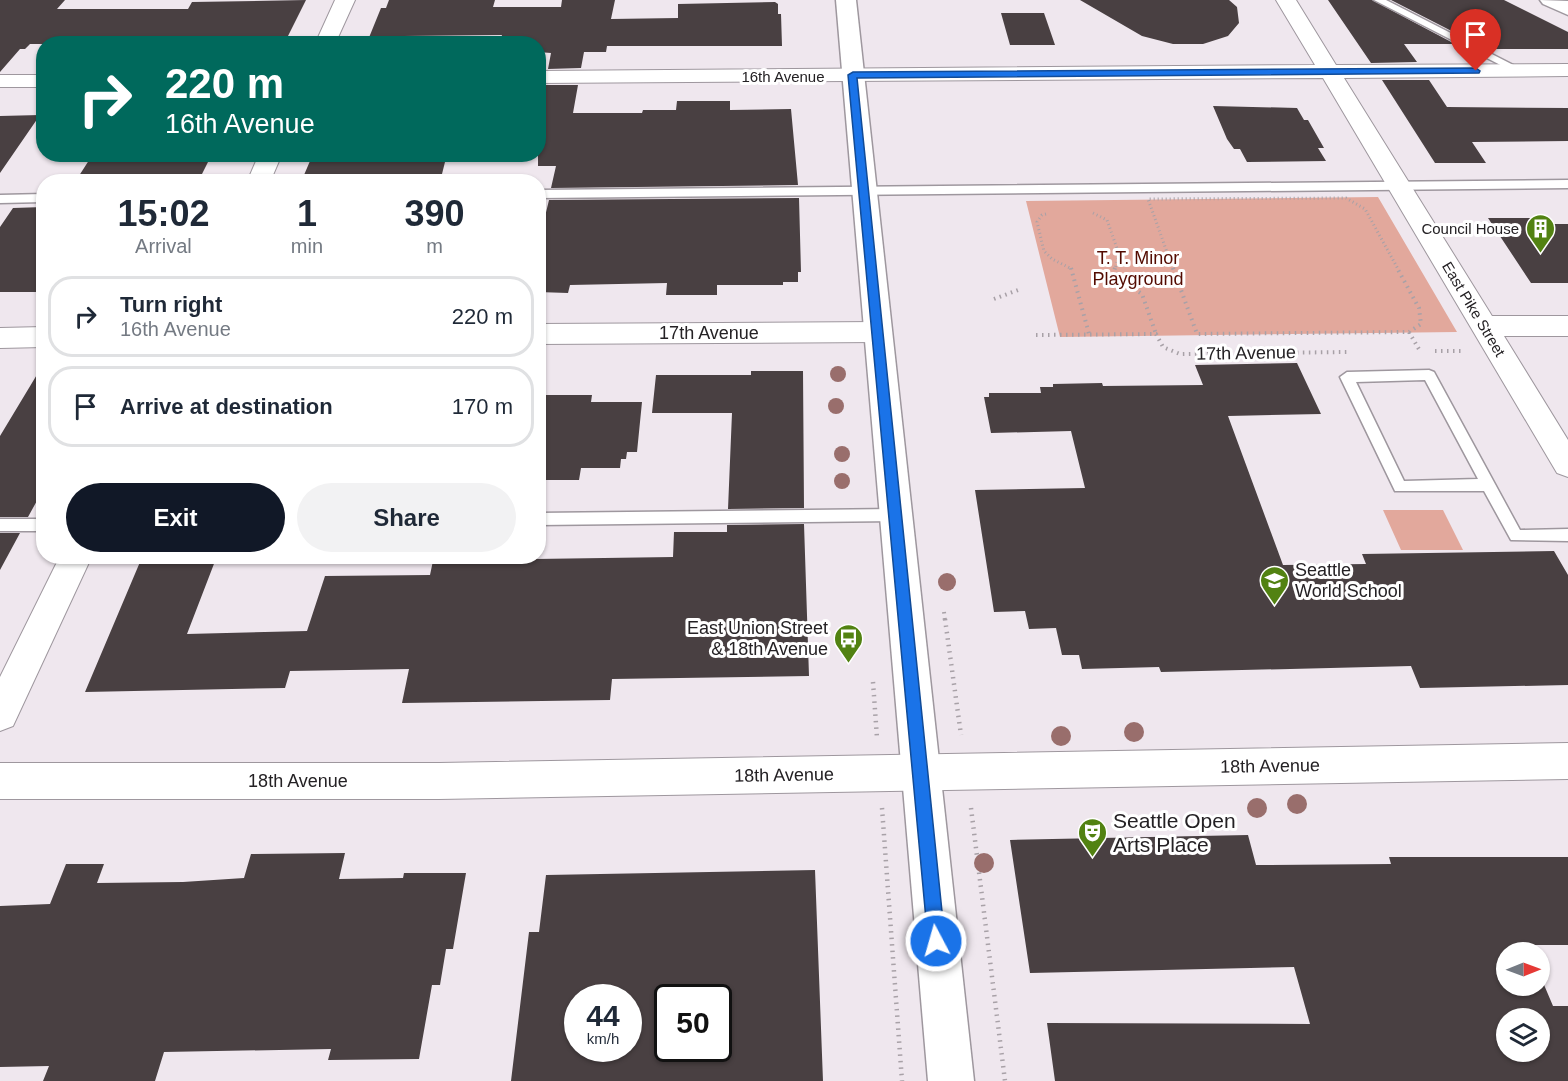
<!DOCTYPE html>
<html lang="en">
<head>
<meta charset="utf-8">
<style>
  body { margin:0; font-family:Helvetica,sans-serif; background:#f2f2f3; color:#1f2937; height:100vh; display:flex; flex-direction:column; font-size:22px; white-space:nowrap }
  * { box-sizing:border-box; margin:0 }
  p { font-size:20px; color:#747a83 }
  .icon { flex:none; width:33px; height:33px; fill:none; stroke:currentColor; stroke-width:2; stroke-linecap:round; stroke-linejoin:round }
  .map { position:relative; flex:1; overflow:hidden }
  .details { position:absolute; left:36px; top:174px; width:510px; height:390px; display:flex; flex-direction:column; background:#fff; border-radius:24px; box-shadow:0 2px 4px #0004 }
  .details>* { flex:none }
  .top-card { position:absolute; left:36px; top:36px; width:510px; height:126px; border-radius:24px; box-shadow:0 2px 4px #0004; background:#00695c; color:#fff; overflow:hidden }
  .needle { width:39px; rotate:89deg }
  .controls { position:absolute; left:1496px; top:942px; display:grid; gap:12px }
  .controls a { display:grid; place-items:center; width:54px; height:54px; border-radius:50%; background:#fff; box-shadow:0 2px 4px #0004; font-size:30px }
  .speed { position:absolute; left:564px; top:984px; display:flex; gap:12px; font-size:30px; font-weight:700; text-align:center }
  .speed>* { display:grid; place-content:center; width:78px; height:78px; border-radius:50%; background:#fff; box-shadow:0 2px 4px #0004; line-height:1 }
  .speed small { font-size:15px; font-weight:400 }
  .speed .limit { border:3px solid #111; border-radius:9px; background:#fff; color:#111 }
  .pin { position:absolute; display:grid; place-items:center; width:51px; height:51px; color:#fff; margin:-62px -26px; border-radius:50% 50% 50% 0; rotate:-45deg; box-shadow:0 0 6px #0007 }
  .pin .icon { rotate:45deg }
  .me { position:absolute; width:66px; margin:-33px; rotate:354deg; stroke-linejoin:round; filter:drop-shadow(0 0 4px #0008) }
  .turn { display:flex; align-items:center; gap:21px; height:126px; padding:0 30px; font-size:27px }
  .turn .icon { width:78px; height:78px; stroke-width:2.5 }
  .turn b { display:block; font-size:42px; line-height:51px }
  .eta { display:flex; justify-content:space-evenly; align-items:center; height:102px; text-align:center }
  .eta b { font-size:36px; font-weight:700; line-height:42px }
  .button { display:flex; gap:12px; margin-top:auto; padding:12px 30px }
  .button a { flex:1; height:69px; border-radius:36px; background:#111827; color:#fff; font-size:24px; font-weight:700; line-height:69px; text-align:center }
  .button a+a { background:#f2f2f3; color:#1f2937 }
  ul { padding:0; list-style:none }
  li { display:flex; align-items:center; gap:18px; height:81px; margin:0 12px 9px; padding:0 18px; border:3px solid #e0e1e3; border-radius:24px }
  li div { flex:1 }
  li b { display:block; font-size:22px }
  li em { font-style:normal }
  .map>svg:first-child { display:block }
  .green { fill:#e2a89c }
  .building { fill:#494042; fill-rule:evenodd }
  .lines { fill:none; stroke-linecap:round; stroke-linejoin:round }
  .service-casing { stroke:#9e979e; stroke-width:3 }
  .minor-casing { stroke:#9e979e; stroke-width:2 }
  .secondary-casing { stroke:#9e979e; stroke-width:3 }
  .primary-casing { stroke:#9e979e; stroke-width:3 }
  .path-far2 { stroke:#a8a1a7; stroke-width:3; stroke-dasharray:1 3; stroke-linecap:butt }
  .path-far1 { stroke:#a8a1a7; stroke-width:4; stroke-dasharray:1.5 4.5; stroke-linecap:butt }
  .path { stroke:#a8a1a7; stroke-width:4.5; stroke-dasharray:1.5 5; stroke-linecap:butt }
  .service { fill:#fff; fill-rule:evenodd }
  .minor { fill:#fff; fill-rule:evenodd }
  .secondary { fill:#fff; fill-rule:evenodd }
  .primary { fill:#fff; fill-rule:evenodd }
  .tree { fill:#996e6c }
  .route { fill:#1a73e8; stroke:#114b97; stroke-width:1.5 }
  .labels { text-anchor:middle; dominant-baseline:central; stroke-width:6; stroke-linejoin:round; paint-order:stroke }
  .far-street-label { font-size:15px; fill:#242124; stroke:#fff }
  .far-poi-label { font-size:15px; fill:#242124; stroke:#fff; text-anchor:end }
  .park-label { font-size:18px; fill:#530b01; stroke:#fff }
  .street-label { font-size:18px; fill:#242124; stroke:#fff }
  .poi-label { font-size:18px; fill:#242124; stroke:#fff; text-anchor:start }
  .near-poi-label { font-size:21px; fill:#242124; stroke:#fff; text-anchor:start }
</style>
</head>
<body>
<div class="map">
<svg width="1568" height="1081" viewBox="0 0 1568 1081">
  <rect width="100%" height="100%" fill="#efe7ee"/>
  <!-- green -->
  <path class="green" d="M 1378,197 L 1457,332 L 1060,337 L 1026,201 Z
    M 1383,510 L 1443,510 L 1463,550 L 1401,550 Z"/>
  <!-- building -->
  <path class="building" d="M 0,0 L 65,0 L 57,9 L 188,9 L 192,2 L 306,0 L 284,44 L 30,44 L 25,49 L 20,49 L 0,72 Z
    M 389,0 L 495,0 L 493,7 L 561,7 L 562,0 L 615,0 L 611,19 L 678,18 L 678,4 L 775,2 L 778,4 L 778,14 L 781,14 L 782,46 L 607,46 L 606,52 L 584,52 L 581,68 L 548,69 L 551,53 L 538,52 L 538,44 L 499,44 L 502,35 L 404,36 L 403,40 L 368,40 L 381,8 L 386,8 Z
    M 1080,0 L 1229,0 L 1237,7 L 1239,23 L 1228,36 L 1203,44 L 1173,44 L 1142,36 Z
    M 1328,0 L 1372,0 L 1455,44 L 1404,44 L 1417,62 L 1371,63 Z
    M 1391,0 L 1504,0 L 1568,32 L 1568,49 L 1495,49 L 1482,42 L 1477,44 Z
    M 1001,13 L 1044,13 L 1055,45 L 1010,45 Z
    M 1382,80 L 1429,80 L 1447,107 L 1568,108 L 1568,141 L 1472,142 L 1486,163 L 1435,163 Z
    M 544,85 L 578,85 L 573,113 L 642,113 L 643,110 L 676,110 L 677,101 L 730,101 L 730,110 L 791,109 L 798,185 L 551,188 L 556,166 L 538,166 L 538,109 Z
    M 1213,106 L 1297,108 L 1304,120 L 1308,120 L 1324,148 L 1318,148 L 1326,161 L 1247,162 L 1240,149 L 1234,149 L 1227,139 Z
    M 40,115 L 0,173 L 0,116 Z
    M 93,154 L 212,154 L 198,182 L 75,182 Z
    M 313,154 L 447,154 L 440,182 L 301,182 Z
    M 799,198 L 801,272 L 798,272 L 798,282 L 783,282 L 783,285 L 717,285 L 717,295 L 666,295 L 667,283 L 570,285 L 568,293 L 538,292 L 538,228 L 542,229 L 549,200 Z
    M 44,207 L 44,292 L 0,292 L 0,227 L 13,208 Z
    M 1488,218 L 1540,218 L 1544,224 L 1568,224 L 1568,283 L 1531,283 Z
    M 44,363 L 44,488 L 28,517 L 0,517 L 0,436 Z
    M 1297,363 L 1321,414 L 1228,416 L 1283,565 L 1366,564 L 1362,554 L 1554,551 L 1568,575 L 1568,685 L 1420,688 L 1411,666 L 1161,672 L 1159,667 L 1082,669 L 1079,655 L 1062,655 L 1056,628 L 1029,629 L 1025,611 L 994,612 L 975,490 L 1085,488 L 1071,431 L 991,433 L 984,397 L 989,397 L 989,393 L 1041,393 L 1040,387 L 1053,387 L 1053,384 L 1102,383 L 1103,386 L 1203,385 L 1195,365 Z
    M 751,371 L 803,371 L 804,508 L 728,509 L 732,413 L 652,413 L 656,375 L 751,375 Z
    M 538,395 L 592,395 L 591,402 L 642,402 L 637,452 L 627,452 L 626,459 L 621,459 L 620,468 L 581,468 L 579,480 L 538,480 Z
    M 804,524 L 809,676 L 612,679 L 610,700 L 402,703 L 409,669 L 290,671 L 285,688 L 85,692 L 140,562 L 145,556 L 217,556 L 187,634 L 307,631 L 325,576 L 430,575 L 434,556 L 535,556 L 535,559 L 673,557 L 674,532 L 727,532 L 727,525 Z
    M 0,533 L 20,533 L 0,570 Z
    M 1248,835 L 1256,865 L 1391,864 L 1389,857 L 1568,857 L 1568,945 L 1527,945 L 1530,952 L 1506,952 L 1506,986 L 1539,986 L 1539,973 L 1553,1006 L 1568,1006 L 1568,1081 L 1055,1081 L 1047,1023 L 1310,1024 L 1294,967 L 1030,973 L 1010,840 ZM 1506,1018 L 1539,1018 L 1539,1052 L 1506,1052 Z
    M 345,853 L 339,879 L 403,878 L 404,873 L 466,873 L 453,949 L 446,949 L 440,985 L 432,985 L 419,1059 L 328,1060 L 331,1049 L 164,1052 L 155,1081 L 43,1081 L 49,1066 L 0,1067 L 0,906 L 50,904 L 66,864 L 104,864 L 97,883 L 183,882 L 244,878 L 251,854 Z
    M 815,870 L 823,1081 L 511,1081 L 529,932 L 539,932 L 546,875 ZM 578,998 L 628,998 L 628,1048 L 578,1048 ZM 668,998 L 718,998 L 718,1048 L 668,1048 Z"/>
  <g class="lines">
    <defs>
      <path id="service" d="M 1374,0 L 1386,0 L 1525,71 L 1516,73 Z
        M 1568,180 L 1568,188 L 538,198 L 538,190 Z
        M 44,194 L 44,202 L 0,203 L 0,195 Z
        M 1429,370 L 1434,372 L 1520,530 L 1568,529 L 1568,541 L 1511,540 L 1484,491 L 1395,491 L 1340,377 L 1347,372 ZM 1425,380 L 1478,479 L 1404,481 L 1356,382 Z
        M 896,509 L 901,511 L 903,515 L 901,519 L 896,521 L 538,525 L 538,513 Z
        M 0,519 L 44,519 L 44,531 L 0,531 Z"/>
      <path id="minor" d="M 335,0 L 355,0 L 335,44 L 315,44 Z
        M 1276,0 L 1296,0 L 1336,65 L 1568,64 L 1568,76 L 1344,78 L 1492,316 L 1568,316 L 1568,336 L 1504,336 L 1568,440 L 1568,477 L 1557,473 L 1323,78 L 538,83 L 538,71 L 1315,65 Z
        M 0,75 L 44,75 L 44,87 L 0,87 Z
        M 259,154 L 282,154 L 270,182 L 247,182 Z
        M 879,322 L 888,325 L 892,332 L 888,339 L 879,342 L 538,344 L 538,324 Z
        M 44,327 L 44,347 L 0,348 L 0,328 Z
        M 60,556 L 92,556 L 13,726 L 0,731 L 0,677 Z
        M 1568,743 L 1568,779 L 439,799 L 0,799 L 0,763 L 439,763 Z"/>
      <path id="secondary" d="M 836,0 L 856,0 L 974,1081 L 928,1081 Z"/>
      <path id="primary" d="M 1540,0 L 1568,1 L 1568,15 L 1543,4 Z"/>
    </defs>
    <!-- service casing -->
    <use href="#service" class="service-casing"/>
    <!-- minor casing -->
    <use href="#minor" class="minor-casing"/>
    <!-- secondary casing -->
    <use href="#secondary" class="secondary-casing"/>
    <!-- primary casing -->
    <use href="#primary" class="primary-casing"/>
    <!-- path-far2 -->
    <path class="path-far2" d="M 1093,213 L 1107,220 L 1119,254 L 1115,269
      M 1046,214 L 1042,215 L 1037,222 L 1044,251 L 1052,259 L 1072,269
      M 1173,269 L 1148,199 L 1346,198 L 1365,209 L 1398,269"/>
    <!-- path-far1 -->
    <path class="path-far1" d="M 1071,268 L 1089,334
      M 1115,268 L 1114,271 L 1124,282 L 1142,294 L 1156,334
      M 1173,268 L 1197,334 L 1409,332 L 1421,324 L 1419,308 L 1397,268
      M 994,299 L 1018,290
      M 1409,332 L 1420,351
      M 1036,335 L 1156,334 L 1163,347 L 1180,354 L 1347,352
      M 1435,351 L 1464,351
      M 944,612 L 945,621"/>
    <!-- path -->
    <path class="path" d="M 945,619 L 961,735
      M 873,682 L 877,738
      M 882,808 L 902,1081
      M 971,808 L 1005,1081"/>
    <!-- service -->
    <use href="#service" class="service"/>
    <!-- minor -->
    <use href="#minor" class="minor"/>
    <!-- secondary -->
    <use href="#secondary" class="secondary"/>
    <!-- primary -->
    <use href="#primary" class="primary"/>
  </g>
  <!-- trees -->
  <g class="tree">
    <circle cx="838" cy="374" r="8"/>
    <circle cx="836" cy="406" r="8"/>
    <circle cx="842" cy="454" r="8"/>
    <circle cx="842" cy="481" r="8"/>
    <circle cx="947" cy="582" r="9"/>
    <circle cx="1134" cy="732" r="10"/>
    <circle cx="1061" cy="736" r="10"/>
    <circle cx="1297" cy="804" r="10"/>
    <circle cx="1257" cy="808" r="10"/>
    <circle cx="984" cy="863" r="10"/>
  </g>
  <!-- route -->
  <path class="route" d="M 1476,68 L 1480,71 L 1479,73 L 857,78 L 945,941 L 943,947 L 936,949 L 930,947 L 928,941 L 848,75 L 853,72 Z"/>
  <!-- icons -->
  <defs>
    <symbol id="building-pin" viewBox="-11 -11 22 30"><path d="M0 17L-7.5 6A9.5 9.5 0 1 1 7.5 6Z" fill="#528212" stroke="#fff"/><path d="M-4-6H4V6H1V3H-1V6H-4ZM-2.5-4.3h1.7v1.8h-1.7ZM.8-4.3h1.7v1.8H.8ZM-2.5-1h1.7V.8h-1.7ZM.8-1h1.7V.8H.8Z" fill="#fff"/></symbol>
    <symbol id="school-pin" viewBox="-11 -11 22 30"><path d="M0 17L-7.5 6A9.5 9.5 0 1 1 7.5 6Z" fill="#528212" stroke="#fff"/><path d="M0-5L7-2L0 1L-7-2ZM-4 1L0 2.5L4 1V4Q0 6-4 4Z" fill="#fff"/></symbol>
    <symbol id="bus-pin" viewBox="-11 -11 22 30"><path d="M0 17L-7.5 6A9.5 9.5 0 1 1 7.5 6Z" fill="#528212" stroke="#fff"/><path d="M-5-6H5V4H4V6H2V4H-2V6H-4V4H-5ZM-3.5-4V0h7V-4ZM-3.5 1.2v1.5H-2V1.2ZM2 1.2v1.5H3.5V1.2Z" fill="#fff"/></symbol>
    <symbol id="theatre-pin" viewBox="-11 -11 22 30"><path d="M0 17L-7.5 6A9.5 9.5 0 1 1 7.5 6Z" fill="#528212" stroke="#fff"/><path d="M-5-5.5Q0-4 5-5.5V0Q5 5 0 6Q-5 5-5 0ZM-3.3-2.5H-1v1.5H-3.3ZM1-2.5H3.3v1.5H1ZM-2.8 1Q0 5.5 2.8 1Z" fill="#fff"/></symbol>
  </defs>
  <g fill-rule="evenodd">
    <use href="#building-pin" x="1524" y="212" width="33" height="45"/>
    <use href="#school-pin" x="1258" y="564" width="33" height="45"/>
    <use href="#bus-pin" x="832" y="622" width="33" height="45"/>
    <use href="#theatre-pin" x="1076" y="816" width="33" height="45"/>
  </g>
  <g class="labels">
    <!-- far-street labels -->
    <g class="far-street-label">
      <text x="783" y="76">16th Avenue</text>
      <text transform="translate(1474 309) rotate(59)">East Pike Street</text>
    </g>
    <!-- far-poi labels -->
    <g class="far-poi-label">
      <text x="1519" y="228">Council House</text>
    </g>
    <!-- park labels -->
    <g class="park-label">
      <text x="1138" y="258">T. T. Minor<tspan x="1138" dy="21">Playground</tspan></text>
    </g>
    <!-- street labels -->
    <g class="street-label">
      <text x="709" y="333">17th Avenue</text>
      <text transform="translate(1246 353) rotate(-1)">17th Avenue</text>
      <text transform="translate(1270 766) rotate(-1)">18th Avenue</text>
      <text transform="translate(784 775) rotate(-1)">18th Avenue</text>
      <text x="298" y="781">18th Avenue</text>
    </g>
    <!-- poi labels -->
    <g class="poi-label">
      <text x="1295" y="570">Seattle<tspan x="1295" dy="21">World School</tspan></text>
      <text x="828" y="628" text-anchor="end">East Union Street<tspan x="828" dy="21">&amp; 18th Avenue</tspan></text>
    </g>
    <!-- near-poi labels -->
    <g class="near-poi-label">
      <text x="1113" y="820">Seattle Open<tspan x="1113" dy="24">Arts Place</tspan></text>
    </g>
  </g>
</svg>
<div class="controls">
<a><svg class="needle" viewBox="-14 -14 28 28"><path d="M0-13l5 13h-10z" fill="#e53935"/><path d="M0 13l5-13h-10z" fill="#747a83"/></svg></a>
<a><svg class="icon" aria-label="layers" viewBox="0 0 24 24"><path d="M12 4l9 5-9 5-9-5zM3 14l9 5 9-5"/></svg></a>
</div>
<div class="speed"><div>44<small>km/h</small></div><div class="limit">50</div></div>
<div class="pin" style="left:1476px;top:71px;background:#d93025"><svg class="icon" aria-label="arrive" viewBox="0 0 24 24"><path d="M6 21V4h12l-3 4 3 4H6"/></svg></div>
<svg class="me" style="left:936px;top:941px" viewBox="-20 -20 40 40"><circle r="17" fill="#1a73e8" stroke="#fff" stroke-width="3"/><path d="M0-11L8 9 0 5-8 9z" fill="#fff"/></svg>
<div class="top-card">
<div class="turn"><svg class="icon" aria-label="right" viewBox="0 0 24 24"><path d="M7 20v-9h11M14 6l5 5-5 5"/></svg><div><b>220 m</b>16th Avenue</div></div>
</div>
<section class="details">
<div class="eta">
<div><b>15:02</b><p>Arrival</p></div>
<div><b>1</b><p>min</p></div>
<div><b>390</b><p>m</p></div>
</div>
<ul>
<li><svg class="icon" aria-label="right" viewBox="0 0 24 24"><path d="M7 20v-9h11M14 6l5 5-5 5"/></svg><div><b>Turn right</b><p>16th Avenue</p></div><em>220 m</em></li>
<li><svg class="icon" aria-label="arrive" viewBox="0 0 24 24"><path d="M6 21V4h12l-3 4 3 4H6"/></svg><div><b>Arrive at destination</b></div><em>170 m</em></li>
</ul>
<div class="button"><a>Exit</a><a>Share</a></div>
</section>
</div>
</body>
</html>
